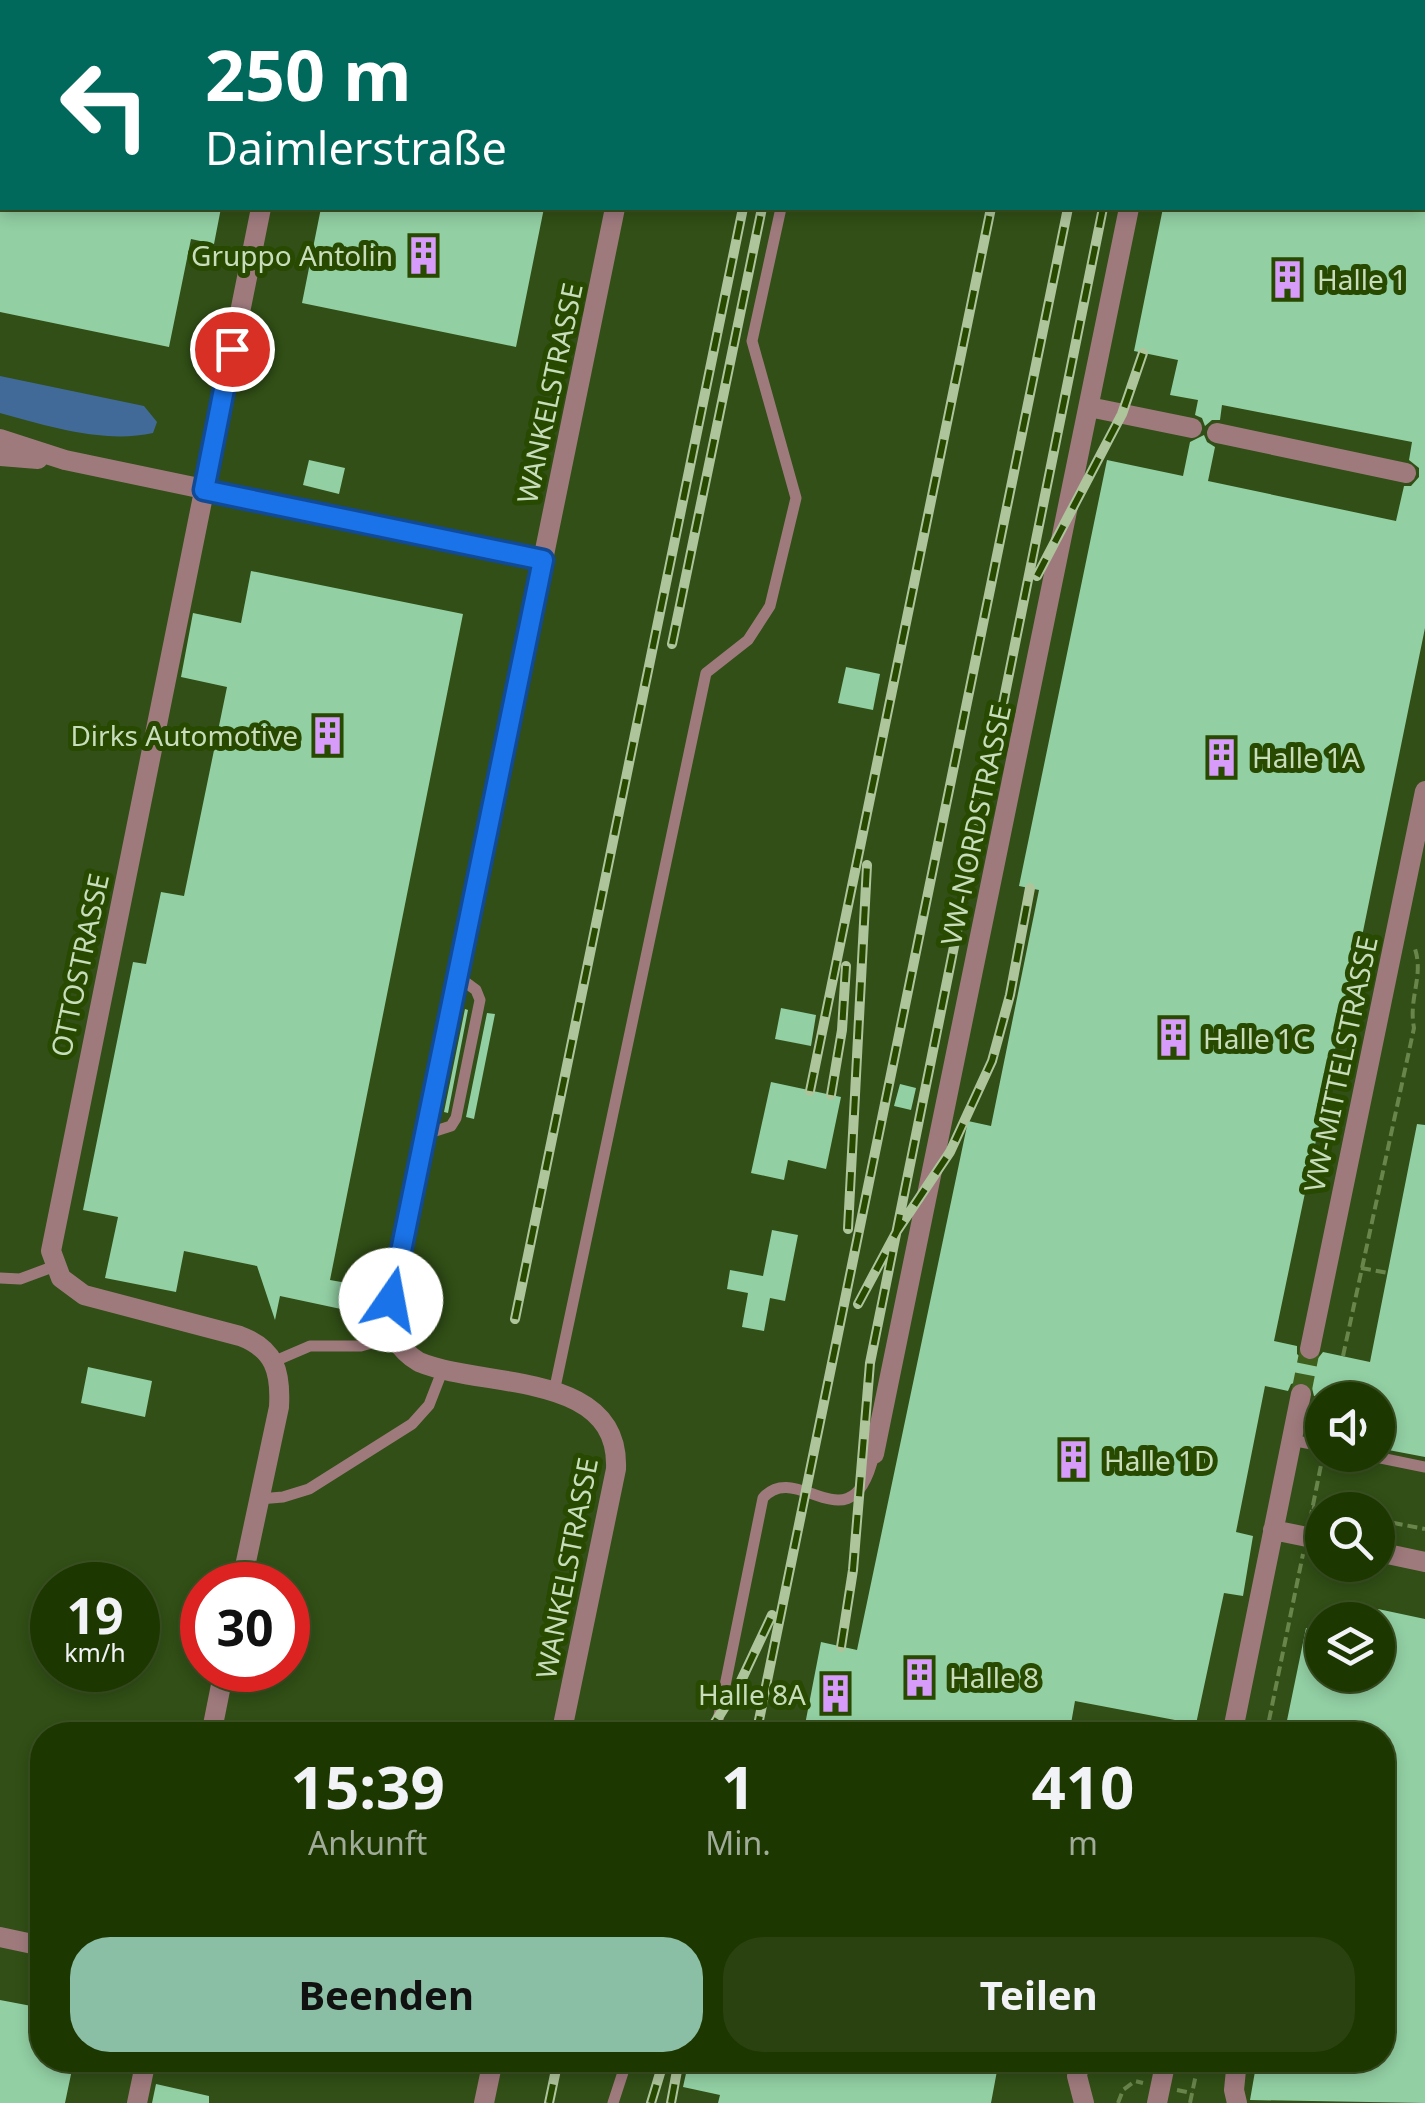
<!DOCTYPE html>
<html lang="de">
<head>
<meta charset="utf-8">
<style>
  body { margin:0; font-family:"Noto Sans",sans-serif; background:#2a420f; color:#f1f3f6; height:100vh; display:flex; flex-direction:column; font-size:38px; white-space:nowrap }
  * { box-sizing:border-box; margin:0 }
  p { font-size:32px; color:#a0ac99 }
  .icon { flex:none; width:55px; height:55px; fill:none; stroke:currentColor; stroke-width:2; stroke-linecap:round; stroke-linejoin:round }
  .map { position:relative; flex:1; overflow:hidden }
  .side { position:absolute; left:30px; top:1722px; width:1365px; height:350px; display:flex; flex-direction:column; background:#1d3700; border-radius:40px; box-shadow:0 5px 15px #0003,0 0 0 2px #3b5122 }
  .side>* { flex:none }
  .hud { position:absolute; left:0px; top:0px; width:1425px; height:210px; box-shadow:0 5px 15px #0003,0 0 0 2px #3b5122; background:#00695c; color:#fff; overflow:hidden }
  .controls { position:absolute; left:1305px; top:1382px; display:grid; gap:20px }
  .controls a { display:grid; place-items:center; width:90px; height:90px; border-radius:50%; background:#1d3700; box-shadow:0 5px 15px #0003,0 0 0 2px #3b5122; font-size:50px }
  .speed { position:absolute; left:30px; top:1562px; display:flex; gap:20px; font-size:50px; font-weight:700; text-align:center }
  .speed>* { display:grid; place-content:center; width:130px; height:130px; border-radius:50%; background:#1d3700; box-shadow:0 5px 15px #0003,0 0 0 2px #3b5122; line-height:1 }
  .speed small { font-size:25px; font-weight:400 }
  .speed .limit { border:15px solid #d22; background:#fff; color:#111 }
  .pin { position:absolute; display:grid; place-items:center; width:85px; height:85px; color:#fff; margin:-42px; border:5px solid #fff; border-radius:50%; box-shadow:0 2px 10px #0007 }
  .me { position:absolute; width:110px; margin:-55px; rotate:12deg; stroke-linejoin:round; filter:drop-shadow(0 0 8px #0008) }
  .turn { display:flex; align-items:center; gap:35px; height:210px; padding:0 40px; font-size:45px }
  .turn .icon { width:130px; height:130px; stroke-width:2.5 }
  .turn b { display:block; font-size:70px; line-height:85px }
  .eta { display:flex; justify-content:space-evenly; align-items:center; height:170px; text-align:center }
  .eta b { font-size:60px; font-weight:700; line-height:70px }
  .primary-button { display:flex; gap:20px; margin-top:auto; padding:20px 40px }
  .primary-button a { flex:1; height:115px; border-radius:40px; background:#8abfa5; color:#111; font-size:40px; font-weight:700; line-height:115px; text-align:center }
  .primary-button a+a { background:#2a420f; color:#f1f3f6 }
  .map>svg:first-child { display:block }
  .built { fill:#314f16; fill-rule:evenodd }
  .water { fill:#416a99 }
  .building { fill:#92cfa3 }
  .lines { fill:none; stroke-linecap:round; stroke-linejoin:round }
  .minor-tunnel { stroke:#3f5f1c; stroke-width:20; stroke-dasharray:20 10; stroke-linecap:butt }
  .path { stroke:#69854c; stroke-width:4; stroke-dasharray:10 5; stroke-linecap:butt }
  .service { stroke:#9f7a7d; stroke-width:11 }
  .minor { stroke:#9f7a7d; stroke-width:20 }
  .rail-casing { stroke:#aec59c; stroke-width:10 }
  .rail { stroke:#274900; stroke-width:6; stroke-dasharray:19; stroke-linecap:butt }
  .route-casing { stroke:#114b97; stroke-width:25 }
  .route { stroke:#1a73e8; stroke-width:18 }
  .labels { text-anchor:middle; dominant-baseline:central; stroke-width:10; stroke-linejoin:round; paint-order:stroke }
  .poi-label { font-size:28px; fill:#c8ddba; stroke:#274900; text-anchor:start }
  .street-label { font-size:28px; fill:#c8ddba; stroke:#274900 }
</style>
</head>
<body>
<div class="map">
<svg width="1425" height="2103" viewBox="0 0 1425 2103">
  <rect width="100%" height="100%" fill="#274900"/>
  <!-- built -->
  <path class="built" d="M 0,0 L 1425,0 L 1425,2103 L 0,2103 ZM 2,2 L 1422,2 L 1422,208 L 2,208 ZM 1322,1400 L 1378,1400 L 1378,1455 L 1322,1455 ZM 1322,1510 L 1378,1510 L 1378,1565 L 1322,1565 ZM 52,1585 L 138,1585 L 138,1670 L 52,1670 ZM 202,1585 L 288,1585 L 288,1670 L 202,1670 ZM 1322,1620 L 1378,1620 L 1378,1675 L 1322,1675 ZM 42,1735 L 1382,1735 L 1382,2060 L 42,2060 Z"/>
  <!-- water -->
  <path class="water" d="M 0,376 L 144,406 L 157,422 L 153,433 C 104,444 48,426 0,413 Z"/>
  <!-- building -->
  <path class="building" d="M 0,208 L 221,208 L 214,244 L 191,239 L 169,347 L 0,312 Z
    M 321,208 L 544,208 L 516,347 L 302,303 Z
    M 1163,208 L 1425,208 L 1425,628 L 1358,956 L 1355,954 L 1274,1341 L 1297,1346 L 1297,1354 L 1306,1362 L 1315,1362 L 1323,1352 L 1370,1362 L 1417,1124 L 1425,1125 L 1425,1457 L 1378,1448 L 1378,1400 L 1331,1400 L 1314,1396 L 1311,1384 L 1303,1380 L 1291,1384 L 1288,1391 L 1265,1386 L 1236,1532 L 1253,1536 L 1243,1596 L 1224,1593 L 1196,1724 L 1075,1701 L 1069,1735 L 803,1735 L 821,1642 L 857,1650 L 968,1121 L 991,1126 L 1039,890 L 1019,886 L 1107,460 L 1183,476 L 1190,442 L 1204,435 L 1207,442 L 1215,447 L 1208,481 L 1396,521 L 1404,486 L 1411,486 L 1419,477 L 1419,468 L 1409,460 L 1412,442 L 1222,405 L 1220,420 L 1212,420 L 1205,426 L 1202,418 L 1195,415 L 1198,400 L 1170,395 L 1178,360 L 1134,351 Z
    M 309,460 L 345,468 L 339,494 L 303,485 Z
    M 251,571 L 463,614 L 330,1280 L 347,1283 L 341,1309 L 280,1296 L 275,1320 L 257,1266 L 184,1251 L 176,1292 L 105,1278 L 118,1217 L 83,1210 L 133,962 L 146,964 L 161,892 L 184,896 L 227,687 L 181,677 L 193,613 L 241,623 Z
    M 846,667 L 880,674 L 873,710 L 838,703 Z
    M 781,1008 L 816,1015 L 811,1046 L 775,1039 Z
    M 465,1009 L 468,1010 L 448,1113 L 444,1112 Z
    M 487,1013 L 495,1014 L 474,1119 L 466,1117 Z
    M 771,1082 L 841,1097 L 826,1169 L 788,1160 L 784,1180 L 751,1173 Z
    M 900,1084 L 916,1088 L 911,1110 L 894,1106 Z
    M 772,1230 L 798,1235 L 785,1301 L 770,1298 L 764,1331 L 742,1327 L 748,1293 L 727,1289 L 730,1270 L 763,1276 Z
    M 88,1367 L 152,1381 L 145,1417 L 81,1403 Z
    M 1378,1609 L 1425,1619 L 1425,2103 L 1250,2100 L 1257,2060 L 1382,2060 L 1382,1735 L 1284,1735 L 1306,1628 L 1322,1632 L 1322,1675 L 1378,1675 Z
    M 0,2000 L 42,2008 L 42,2060 L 74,2060 L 65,2103 L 0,2103 Z
    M 689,2060 L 999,2060 L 991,2103 L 718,2103 L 720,2095 L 683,2087 Z
    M 156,2084 L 209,2096 L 209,2103 L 152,2103 Z"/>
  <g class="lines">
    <!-- minor-tunnel -->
    <path class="minor-tunnel" d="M 1301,1394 L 1310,1349"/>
    <!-- path -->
    <path class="path" d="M 448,0 L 461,2
      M 1361,1268 L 1388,1273
      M 1343,1356 L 1414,1028 C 1408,997 1425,975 1414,946
      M 1312,1507 L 1328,1510
      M 1310,1520 L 1322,1460
      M 1378,1520 L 1425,1529
      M 1266,1735 L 1303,1554
      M 1177,2090 L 1192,2093
      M 1118,2103 L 1123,2090 L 1135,2081 L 1143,2083
      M 1190,2103 L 1199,2060"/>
    <!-- service -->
    <path class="service" d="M 826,2 L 826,0
      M 426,1134 L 451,1126 L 456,1118 L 480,1000 L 476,990 L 457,976
      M 0,1278 L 20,1279 L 55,1266
      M 275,1361 L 310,1346 L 361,1346 L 393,1337
      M 554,1392 L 706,673 L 748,640 L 770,606 L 796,498 L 752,341 L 781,208
      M 1291,1440 L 1322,1446
      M 1366,1455 L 1425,1467
      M 259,1499 L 283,1497 L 309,1489 L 412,1424 L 429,1405 L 443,1369
      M 715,1735 L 763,1498 C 797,1458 852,1551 874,1454
      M 613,2103 L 627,2060"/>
    <!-- minor -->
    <path class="minor" d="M 302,2 L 302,0
      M 657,2 L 657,0
      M 1171,2 L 1172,0
      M 1089,407 L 1192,428
      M 1217,433 L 1406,473
      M 0,439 L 65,460 L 543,560
      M 0,456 L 38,459
      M 1310,1349 L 1425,791
      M 874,1454 L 1129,208
      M 1273,1530 L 1322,1540
      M 1378,1552 L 1425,1562
      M 241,1585 L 279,1407 C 281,1372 275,1349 240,1336 L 84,1295 L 61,1278 L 51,1251 L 261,208
      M 211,1735 L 224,1670
      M 561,1735 L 616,1469 C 620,1370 484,1389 419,1362 C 399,1350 391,1335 389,1312 L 615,208
      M 1232,1735 L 1301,1394
      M 0,1937 L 42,1946
      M 1080,2060 L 1077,2076 L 1084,2103
      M 137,2103 L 146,2060
      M 484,2103 L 493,2060
      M 1157,2103 L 1166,2060
      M 1237,2103 L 1234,2090 L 1237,2060"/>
    <defs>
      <path id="rail" d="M 785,2 L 785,0
        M 804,2 L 805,0
        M 1033,2 L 1033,0
        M 1110,2 L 1110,0
        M 1143,2 L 1144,0
        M 1037,576 L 1122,414 L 1143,353
        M 672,644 L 762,208
        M 810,1091 L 991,208
        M 831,1095 L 842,1030 L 846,966
        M 848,1229 L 867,865
        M 858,1304 L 897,1231 L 950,1152 L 992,1061 L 1010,995 L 1030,888
        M 515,1319 L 743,208
        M 841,1647 L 853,1570 L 870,1363 L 1103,208
        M 707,1735 L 740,1683 L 772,1615
        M 756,1735 L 1068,208
        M 549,2103 L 558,2060
        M 651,2103 L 664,2060
        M 671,2103 L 679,2060"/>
    </defs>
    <!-- rail casing -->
    <use href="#rail" class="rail-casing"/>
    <!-- rail -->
    <use href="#rail" class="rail"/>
  </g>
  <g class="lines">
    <defs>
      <path id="route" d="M 232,349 L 204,490 L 543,560 L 391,1300"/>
    </defs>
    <!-- route casing -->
    <use href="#route" class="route-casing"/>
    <!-- route -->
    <use href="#route" class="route"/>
  </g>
  <!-- icons -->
  <defs>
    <symbol id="building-bare" viewBox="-9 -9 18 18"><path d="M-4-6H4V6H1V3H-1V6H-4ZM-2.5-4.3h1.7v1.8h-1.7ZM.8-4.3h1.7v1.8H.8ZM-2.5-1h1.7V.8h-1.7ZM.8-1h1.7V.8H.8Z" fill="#d79bf9" stroke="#274900" stroke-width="2.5" paint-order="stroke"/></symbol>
  </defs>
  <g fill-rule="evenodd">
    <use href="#building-bare" x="396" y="228" width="55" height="55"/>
    <use href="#building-bare" x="1260" y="252" width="55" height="55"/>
    <use href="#building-bare" x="300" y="708" width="55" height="55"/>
    <use href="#building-bare" x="1194" y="730" width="55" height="55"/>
    <use href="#building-bare" x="1146" y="1010" width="55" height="55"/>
    <use href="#building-bare" x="1046" y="1432" width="55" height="55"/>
    <use href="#building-bare" x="892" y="1650" width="55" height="55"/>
    <use href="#building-bare" x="808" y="1666" width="55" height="55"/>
  </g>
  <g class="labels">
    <!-- poi labels -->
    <g class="poi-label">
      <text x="393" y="255" text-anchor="end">Gruppo Antolin</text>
      <text x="1317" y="279">Halle 1</text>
      <text x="298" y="735" text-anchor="end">Dirks Automotive</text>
      <text x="1252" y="757">Halle 1A</text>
      <text x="1203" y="1038">Halle 1C</text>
      <text x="1104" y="1460">Halle 1D</text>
      <text x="949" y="1677">Halle 8</text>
      <text x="806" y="1694" text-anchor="end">Halle 8A</text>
    </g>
    <!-- street labels -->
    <g class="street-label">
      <text transform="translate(549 393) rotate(-78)">WANKELSTRASSE</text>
      <text transform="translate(975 825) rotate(-78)">VW-NORDSTRASSE</text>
      <text transform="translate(79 965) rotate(-78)">OTTOSTRASSE</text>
      <text transform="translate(1340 1064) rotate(-78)">VW-MITTELSTRASSE</text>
      <text transform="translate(566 1568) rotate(-79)">WANKELSTRASSE</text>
    </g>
  </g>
</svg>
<div class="controls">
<a><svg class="icon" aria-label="sound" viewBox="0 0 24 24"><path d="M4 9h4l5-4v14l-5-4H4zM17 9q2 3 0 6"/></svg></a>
<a><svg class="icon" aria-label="search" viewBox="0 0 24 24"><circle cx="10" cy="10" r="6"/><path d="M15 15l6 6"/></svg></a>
<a><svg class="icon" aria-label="layers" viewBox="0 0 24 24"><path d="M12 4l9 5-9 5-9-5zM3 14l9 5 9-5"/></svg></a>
</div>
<div class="speed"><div>19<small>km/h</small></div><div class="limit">30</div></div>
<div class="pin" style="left:232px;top:349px;background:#d93025"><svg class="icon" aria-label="arrive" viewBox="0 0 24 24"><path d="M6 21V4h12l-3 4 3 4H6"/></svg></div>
<svg class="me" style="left:391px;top:1300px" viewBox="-20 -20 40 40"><circle r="19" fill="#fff"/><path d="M0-13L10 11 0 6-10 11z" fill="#1a73e8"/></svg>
<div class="hud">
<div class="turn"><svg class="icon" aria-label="left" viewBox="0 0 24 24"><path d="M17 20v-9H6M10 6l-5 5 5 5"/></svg><div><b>250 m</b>Daimlerstraße</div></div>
</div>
<section class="side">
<div class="eta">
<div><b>15:39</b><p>Ankunft</p></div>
<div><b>1</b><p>Min.</p></div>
<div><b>410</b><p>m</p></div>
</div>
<div class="primary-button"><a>Beenden</a><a>Teilen</a></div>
</section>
</div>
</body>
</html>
